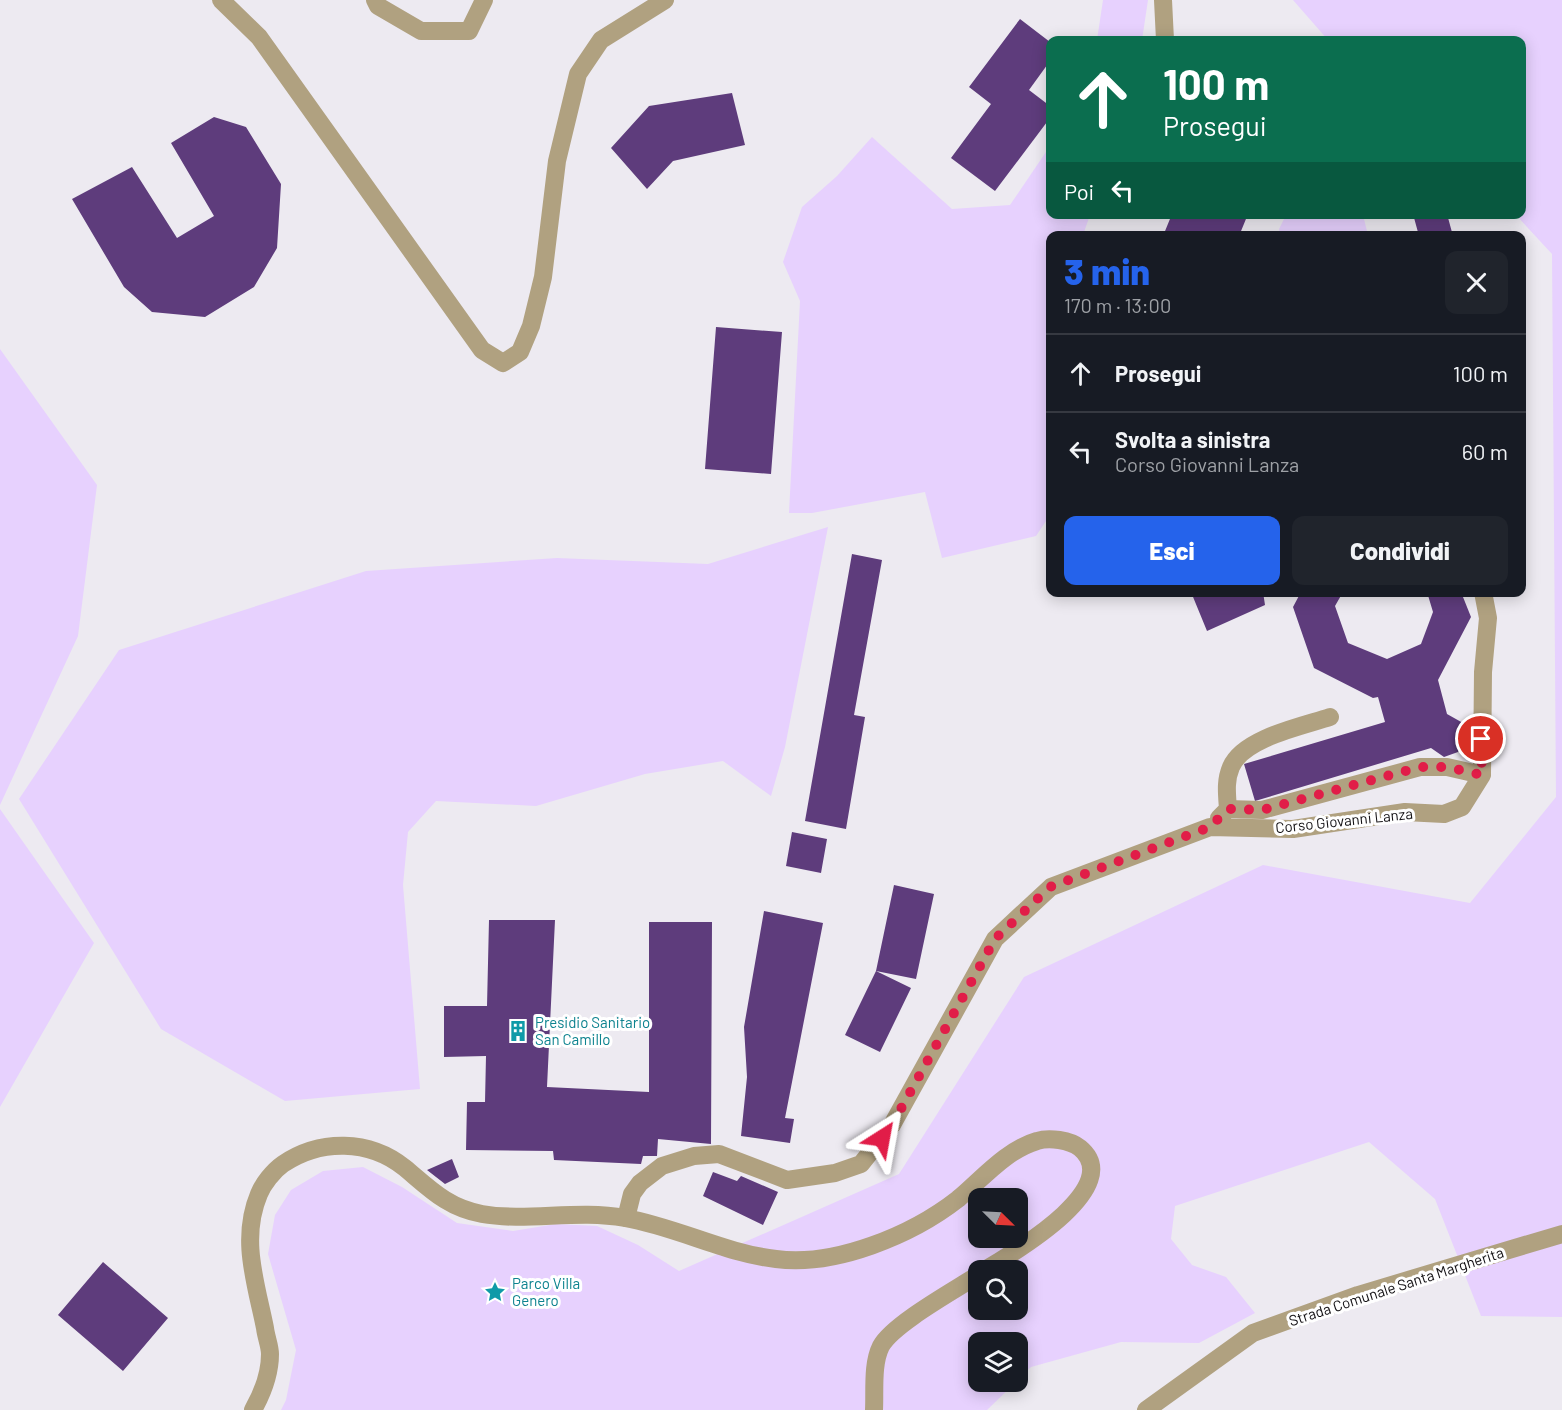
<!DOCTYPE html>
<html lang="it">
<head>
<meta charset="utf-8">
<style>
  body { margin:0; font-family:Barlow,sans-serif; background:#20242c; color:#f1f3f6; height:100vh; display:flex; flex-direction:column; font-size:22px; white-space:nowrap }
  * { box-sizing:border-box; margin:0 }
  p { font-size:20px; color:#9ea1a6 }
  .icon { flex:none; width:33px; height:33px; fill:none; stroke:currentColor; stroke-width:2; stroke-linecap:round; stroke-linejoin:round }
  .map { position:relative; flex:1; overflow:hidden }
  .details { position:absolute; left:1046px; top:231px; width:480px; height:366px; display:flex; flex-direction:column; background:#171b24; border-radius:12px; box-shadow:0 3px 15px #0003 }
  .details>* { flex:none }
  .banner { position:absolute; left:1046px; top:36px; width:480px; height:183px; border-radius:12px; box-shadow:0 3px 15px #0003; background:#0b6e4f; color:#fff; overflow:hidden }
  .needle { width:39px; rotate:114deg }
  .fabs { position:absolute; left:968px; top:1188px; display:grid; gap:12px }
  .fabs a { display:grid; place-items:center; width:60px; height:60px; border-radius:12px; background:#171b24; box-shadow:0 3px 15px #0003; font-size:30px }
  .pin { position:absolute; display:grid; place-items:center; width:51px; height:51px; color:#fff; margin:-26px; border:3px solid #fff; border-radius:50%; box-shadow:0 2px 6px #0007 }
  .me { position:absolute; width:66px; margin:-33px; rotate:34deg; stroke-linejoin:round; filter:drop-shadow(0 0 4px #0008) }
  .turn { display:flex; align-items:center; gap:21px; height:126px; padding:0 18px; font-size:27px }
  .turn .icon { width:78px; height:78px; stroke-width:2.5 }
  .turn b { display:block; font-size:42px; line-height:51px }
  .then { display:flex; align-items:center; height:57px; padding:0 18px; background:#0003; gap:12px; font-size:22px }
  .round { display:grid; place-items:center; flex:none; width:63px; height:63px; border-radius:12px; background:#20242c }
  .headline { display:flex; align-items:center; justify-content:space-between; height:102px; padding:0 18px }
  h1 { font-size:36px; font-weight:800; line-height:45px; color:#2563eb }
  .action { display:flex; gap:12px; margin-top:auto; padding:12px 18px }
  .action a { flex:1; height:69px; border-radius:12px; background:#2563eb; color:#fff; font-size:24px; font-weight:800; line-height:69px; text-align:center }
  .action a+a { background:#20242c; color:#f1f3f6 }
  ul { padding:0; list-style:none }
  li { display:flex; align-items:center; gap:18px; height:78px; padding:0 18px; border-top:2px solid #363941 }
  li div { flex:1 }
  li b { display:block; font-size:22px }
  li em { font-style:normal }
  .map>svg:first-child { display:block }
  .green { fill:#e7d1fe; fill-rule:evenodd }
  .building { fill:#5e3c7c }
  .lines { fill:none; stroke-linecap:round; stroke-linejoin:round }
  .service { stroke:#b0a180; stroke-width:18 }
  .tertiary { stroke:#b0a180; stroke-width:18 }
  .route { stroke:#e11d48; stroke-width:10; stroke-dasharray:0 18 }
  .labels { text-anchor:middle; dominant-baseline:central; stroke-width:6; stroke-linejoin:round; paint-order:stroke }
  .street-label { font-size:15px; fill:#110f12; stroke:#fff }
  .culture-label { font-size:15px; fill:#0d838f; stroke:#fff; text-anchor:start }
</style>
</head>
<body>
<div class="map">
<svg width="1562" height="1410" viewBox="0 0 1562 1410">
  <rect width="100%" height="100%" fill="#edeaf1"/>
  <!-- green -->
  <path class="green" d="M 1103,0 L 1148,0 L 1142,40 L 1097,40 Z
    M 1293,0 L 1562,0 L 1562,1317 L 1481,1316 L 1435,1199 L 1369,1142 L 1175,1206 L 1171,1239 L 1192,1265 L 1226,1277 L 1255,1313 L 1199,1343 L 1121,1342 L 1031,1367 L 1017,1380 L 1017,1342 L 978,1342 L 978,1382 L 1016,1382 L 987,1410 L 281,1410 L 286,1400 L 296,1350 L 268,1254 L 275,1215 L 291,1190 L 323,1171 L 363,1167 L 402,1187 L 457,1223 L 513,1231 L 556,1224 L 597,1226 L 638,1245 L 679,1271 L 899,1174 L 1024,977 L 1263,865 L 1470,903 L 1556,797 L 1552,254 L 1516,215 L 1521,214 L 1521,40 L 1328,40 ZM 978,1198 L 1017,1198 L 1017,1238 L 978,1238 ZM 978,1270 L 1017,1270 L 1017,1310 L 978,1310 Z
    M 872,137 L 952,209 L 1010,205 L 1050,146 L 1050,214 L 1090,215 L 1083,235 L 1050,236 L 1050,515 L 1036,536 L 942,558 L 925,492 L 812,513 L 789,513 L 800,301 L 783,262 L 802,207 L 837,176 Z
    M 1286,215 L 1363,215 L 1368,235 L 1280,235 L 1279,229 Z
    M 0,349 L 97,485 L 78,636 L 0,805 Z
    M 828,527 L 785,747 L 771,796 L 723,761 L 645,774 L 536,806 L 436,801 L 408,832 L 403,885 L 420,1089 L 285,1101 L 161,1029 L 19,799 L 119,650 L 366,571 L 557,558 L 708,564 Z
    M 0,809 L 94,943 L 0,1107 Z"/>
  <!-- building -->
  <path class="building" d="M 1020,19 L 1050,42 L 1050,61 L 1029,90 L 1050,106 L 1050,118 L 995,191 L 951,158 L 991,104 L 969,87 Z
    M 732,93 L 745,145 L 673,161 L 647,189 L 611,148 L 649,106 Z
    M 214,117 L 246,127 L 281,184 L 277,248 L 254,287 L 205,317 L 152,312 L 124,287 L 72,199 L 132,167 L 177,238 L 214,216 L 171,143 Z
    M 1172,214 L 1248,214 L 1239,236 L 1163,236 Z
    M 1413,214 L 1447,214 L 1453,236 L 1419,236 Z
    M 716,327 L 782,332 L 771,474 L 705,469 Z
    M 852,554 L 882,560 L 854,715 L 865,717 L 846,829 L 805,821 Z
    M 1191,592 L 1229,592 L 1231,597 L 1242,592 L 1263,592 L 1265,605 L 1207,631 Z
    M 1301,592 L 1343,592 L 1335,606 L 1348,643 L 1387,659 L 1421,644 L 1433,612 L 1427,592 L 1461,592 L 1471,617 L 1438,680 L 1447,714 L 1463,723 L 1467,737 L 1458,752 L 1444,757 L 1431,748 L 1255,801 L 1244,764 L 1385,722 L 1378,697 L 1373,698 L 1314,668 L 1293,607 Z
    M 792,832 L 827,839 L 821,873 L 786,866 Z
    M 894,885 L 934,894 L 916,979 L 876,971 L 911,988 L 880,1052 L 845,1035 L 876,971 Z
    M 764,911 L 823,923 L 785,1118 L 794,1119 L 790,1143 L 741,1136 L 747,1077 L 744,1027 Z
    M 489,920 L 555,920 L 547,1087 L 649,1092 L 649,922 L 712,922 L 711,1144 L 658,1139 L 657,1156 L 643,1156 L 641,1164 L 554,1160 L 553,1151 L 466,1150 L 467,1102 L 485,1102 L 486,1056 L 444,1057 L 444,1006 L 487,1006 Z
    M 452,1159 L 459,1177 L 445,1184 L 427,1170 Z
    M 713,1172 L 737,1181 L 741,1176 L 778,1192 L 763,1225 L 703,1196 Z
    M 103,1262 L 168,1318 L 123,1371 L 58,1315 Z"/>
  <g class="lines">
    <!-- service -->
    <path class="service" d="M 221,0 L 259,37 L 482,350 L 503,363 L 520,352 L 531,326 L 543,277 L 557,161 L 578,74 L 601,40 L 665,0
      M 375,0 L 378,6 L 421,31 L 469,31 L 484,0
      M 1163,0 L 1165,40
      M 1228,809 L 1262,810 L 1420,767 L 1447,767 L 1482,775
      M 1219,818 L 1228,809 C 1227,794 1225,781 1231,767 C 1243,738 1303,726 1330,717
      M 626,1218 L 632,1194 L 640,1183 L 662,1166 L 694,1156 L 719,1154 L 787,1180 L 835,1173 L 861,1164 L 892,1125 L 995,939 L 1051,887 L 1210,827 L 1293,829 L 1405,812 L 1444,814 L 1462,807 L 1482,775 L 1483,672 L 1488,618 L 1483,592"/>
    <!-- tertiary -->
    <path class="tertiary" d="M 253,1410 C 262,1394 270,1373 270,1354 C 270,1346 266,1337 265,1328 C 256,1283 240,1239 259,1194 C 263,1184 273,1171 283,1164 C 320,1139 369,1139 405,1168 C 430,1189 448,1208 482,1214 C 528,1222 577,1209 625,1218 C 677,1227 724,1253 776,1259 C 835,1267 912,1235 958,1199 C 982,1179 1006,1150 1037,1141 C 1049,1137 1070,1140 1080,1148 C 1127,1187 1013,1253 985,1270
      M 874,1410 C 875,1390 872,1364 881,1346 C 893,1324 955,1290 978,1275
      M 1146,1410 L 1253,1333 L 1358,1295 L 1562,1234"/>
  </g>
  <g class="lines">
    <!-- route -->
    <path class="route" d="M 882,1138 L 892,1125 L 995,939 L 1050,887 L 1210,827 L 1228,809 L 1262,810 L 1420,767 L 1447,767 L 1482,775 L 1481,739"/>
  </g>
  <!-- icons -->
  <defs>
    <symbol id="building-bare" viewBox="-9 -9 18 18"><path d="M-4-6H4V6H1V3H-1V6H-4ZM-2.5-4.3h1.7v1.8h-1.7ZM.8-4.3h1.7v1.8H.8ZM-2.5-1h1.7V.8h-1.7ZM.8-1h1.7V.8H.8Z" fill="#0f9aa8" stroke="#fff" stroke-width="2.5" paint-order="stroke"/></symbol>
    <symbol id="sight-bare" viewBox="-9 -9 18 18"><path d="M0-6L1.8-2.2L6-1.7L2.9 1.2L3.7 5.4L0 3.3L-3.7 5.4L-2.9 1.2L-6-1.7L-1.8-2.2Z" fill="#0f9aa8" stroke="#fff" stroke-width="2.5" paint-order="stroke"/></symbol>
  </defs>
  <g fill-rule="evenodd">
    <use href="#building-bare" x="503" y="1016" width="30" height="30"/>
    <use href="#sight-bare" x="480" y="1277" width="30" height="30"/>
  </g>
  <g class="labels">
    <!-- street labels -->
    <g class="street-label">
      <text transform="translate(1344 820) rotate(-6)">Corso Giovanni Lanza</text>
      <text transform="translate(1396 1286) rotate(-18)">Strada Comunale Santa Margherita</text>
    </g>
    <!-- culture labels -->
    <g class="culture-label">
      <text x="535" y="1022">Presidio Sanitario<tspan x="535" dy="17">San Camillo</tspan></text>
      <text x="512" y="1283">Parco Villa<tspan x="512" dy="17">Genero</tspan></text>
    </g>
  </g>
</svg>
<div class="fabs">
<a><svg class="needle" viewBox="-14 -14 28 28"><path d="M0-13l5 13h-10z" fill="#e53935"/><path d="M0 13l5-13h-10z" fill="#9ea1a6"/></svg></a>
<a><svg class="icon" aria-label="search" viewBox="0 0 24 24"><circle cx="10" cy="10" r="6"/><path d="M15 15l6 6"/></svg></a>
<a><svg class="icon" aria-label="layers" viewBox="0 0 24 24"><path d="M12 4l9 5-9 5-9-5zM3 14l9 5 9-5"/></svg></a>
</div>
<div class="pin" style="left:1481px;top:739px;background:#d93025"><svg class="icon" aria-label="arrive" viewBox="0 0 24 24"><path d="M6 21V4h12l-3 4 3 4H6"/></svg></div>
<svg class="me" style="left:882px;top:1138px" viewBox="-20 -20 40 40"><path d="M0-17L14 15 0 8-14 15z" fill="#e11d48" stroke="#fff" stroke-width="4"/></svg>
<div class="banner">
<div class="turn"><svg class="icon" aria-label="ahead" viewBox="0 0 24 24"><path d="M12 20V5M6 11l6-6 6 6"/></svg><div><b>100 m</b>Prosegui</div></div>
<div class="then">Poi<svg class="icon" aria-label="left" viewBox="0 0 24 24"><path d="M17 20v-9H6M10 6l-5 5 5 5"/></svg></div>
</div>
<section class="details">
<div class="headline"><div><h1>3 min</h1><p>170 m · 13:00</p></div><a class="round"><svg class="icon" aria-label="close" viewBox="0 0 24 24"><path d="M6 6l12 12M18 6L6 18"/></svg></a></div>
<ul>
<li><svg class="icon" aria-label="ahead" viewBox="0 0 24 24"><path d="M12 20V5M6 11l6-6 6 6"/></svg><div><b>Prosegui</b></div><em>100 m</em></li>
<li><svg class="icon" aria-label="left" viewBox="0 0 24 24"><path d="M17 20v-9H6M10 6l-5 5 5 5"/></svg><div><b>Svolta a sinistra</b><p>Corso Giovanni Lanza</p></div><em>60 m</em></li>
</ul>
<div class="action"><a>Esci</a><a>Condividi</a></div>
</section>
</div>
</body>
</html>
